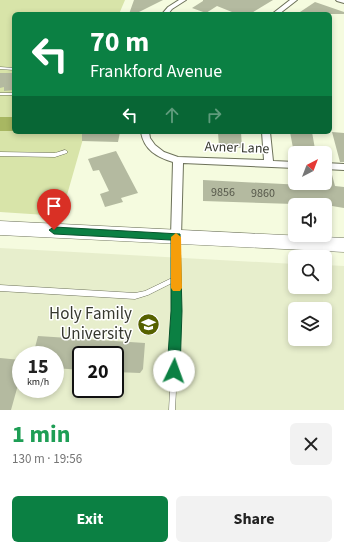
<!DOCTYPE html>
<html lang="en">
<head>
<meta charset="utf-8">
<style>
  body { margin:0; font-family:"Source Sans 3",sans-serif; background:#f2f2f2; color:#222; height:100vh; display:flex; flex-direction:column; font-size:15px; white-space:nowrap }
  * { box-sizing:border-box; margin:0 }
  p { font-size:13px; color:#767676 }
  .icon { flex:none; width:22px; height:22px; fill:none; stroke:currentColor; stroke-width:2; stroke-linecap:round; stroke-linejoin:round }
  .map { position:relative; height:410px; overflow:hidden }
  .details { display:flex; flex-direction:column; background:#fff; flex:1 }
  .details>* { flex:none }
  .banner { position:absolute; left:12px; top:12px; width:320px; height:122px; border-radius:6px; box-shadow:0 2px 6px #0003; background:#0b8043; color:#fff; overflow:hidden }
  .needle { width:26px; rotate:42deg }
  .buttons { position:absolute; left:288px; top:146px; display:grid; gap:8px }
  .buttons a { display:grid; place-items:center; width:44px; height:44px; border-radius:6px; background:#fff; box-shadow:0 2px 6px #0003; font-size:20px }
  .speed { position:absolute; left:12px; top:346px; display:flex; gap:8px; font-size:20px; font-weight:700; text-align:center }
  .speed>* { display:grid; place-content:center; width:52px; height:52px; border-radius:50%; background:#fff; box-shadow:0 2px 6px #0003; line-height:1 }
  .speed small { font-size:10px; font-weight:400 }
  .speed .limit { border:2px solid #111; border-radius:6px; background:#fff; color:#111 }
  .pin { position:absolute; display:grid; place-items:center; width:34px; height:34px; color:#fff; margin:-41px -17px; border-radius:50% 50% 50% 0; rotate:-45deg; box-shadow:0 0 4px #0007 }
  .pin .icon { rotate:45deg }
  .me { position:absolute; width:44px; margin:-22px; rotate:3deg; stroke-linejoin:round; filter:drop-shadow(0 0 3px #0008) }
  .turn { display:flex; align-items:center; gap:14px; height:84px; padding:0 12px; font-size:18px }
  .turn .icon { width:52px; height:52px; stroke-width:2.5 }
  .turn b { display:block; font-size:28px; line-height:34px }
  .lanes { display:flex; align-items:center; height:38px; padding:0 12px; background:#0003; justify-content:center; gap:20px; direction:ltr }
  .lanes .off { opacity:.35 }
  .round { display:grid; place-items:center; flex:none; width:42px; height:42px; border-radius:6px; background:#f2f2f2 }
  .headline { display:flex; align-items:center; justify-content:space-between; height:68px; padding:0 12px }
  h1 { font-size:24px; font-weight:700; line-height:30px; color:#1e9e55 }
  .cta { display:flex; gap:8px; margin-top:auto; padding:8px 12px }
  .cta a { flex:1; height:46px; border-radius:6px; background:#0b8043; color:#fff; font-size:16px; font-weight:700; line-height:46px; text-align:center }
  .cta a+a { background:#f2f2f2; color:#222 }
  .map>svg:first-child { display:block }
  .built { fill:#e7eecc; fill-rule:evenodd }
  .green { fill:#d8e4a9 }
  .water { fill:#a8b762 }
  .building { fill:#b4baa0 }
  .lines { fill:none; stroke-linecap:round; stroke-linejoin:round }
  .service-casing { stroke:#6d725a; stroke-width:1 }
  .minor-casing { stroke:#6d725a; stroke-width:2 }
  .primary-casing { stroke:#6d725a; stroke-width:1 }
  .service { fill:#fff; fill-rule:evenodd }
  .minor { fill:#fff; fill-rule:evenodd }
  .primary { fill:#fff; fill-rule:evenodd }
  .route { fill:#0b8043; stroke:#07532c }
  .slow { fill:#f59e0b }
  .labels { text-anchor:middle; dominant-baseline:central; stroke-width:3; stroke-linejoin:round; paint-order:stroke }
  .number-label { font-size:12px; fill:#56584a }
  .street-label { font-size:14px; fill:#36382e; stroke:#fff }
  .near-poi-label { font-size:17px; fill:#36382e; stroke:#fff; text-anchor:end }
</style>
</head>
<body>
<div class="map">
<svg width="344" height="410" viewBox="0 0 344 410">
  <rect width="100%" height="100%" fill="#f5fbdf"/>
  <!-- built -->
  <path class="built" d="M 0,248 L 295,264 L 295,287 L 325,287 L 325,265 L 344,266 L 344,410 L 0,410 ZM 295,309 L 325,309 L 325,339 L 295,339 ZM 21,355 L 55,355 L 55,389 L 21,389 ZM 81,355 L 115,355 L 115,389 L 81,389 Z"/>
  <!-- green -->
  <path class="green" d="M 0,0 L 125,0 L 119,14 L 14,14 L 14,132 L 85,132 L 61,216 L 0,212 Z"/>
  <!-- water -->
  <path class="water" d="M 0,117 L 14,117 L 14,131 L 0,131 Z"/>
  <!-- building -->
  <path class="building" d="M 134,0 L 163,0 L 135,14 L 129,14 Z
    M 203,0 L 273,0 L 250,14 L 237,14 L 217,6 L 206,13 L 192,8 L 203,1 Z
    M 315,2 L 344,12 L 344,14 L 297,14 Z
    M 0,73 L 12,73 L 12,77 L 14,76 L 14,90 L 4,91 L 4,87 L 0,88 Z
    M 82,132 L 120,132 L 118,142 L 82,141 Z
    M 218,132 L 241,132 L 242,148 L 219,147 Z
    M 290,132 L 312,132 L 315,149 L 293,148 Z
    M 332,132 L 344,133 L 344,162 L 340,162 Z
    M 116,151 L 138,193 L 121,198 L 123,202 L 105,207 L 100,194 L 109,191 L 99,170 L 93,171 L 88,159 Z
    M 325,170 L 331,171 L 335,186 L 344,187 L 344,208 L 326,205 L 203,201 L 203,180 L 323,186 L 322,183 L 325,183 Z
    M 38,336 L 145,343 L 143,369 L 140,373 L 115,372 L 115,355 L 81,355 L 81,370 L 55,368 L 55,355 L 33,355 Z
    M 0,358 L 21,360 L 21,374 L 11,410 L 0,410 Z"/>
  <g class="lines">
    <defs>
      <path id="service" d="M 0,67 L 14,68 L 14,70 L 0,69 Z
        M 0,93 L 14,93 L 14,95 L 0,95 Z
        M 65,150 L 67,151 L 67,153 L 55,157 L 0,156 L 0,152 L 55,153 Z
        M 174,236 L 178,236 L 179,238 L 180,311 L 175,410 L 169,410 L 174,311 L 174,282 L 148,295 L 135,299 L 0,291 L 0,285 L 135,293 L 145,291 L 174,277 L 173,238 Z"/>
      <path id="minor" d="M 179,0 L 186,0 L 172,9 L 168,14 L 162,14 L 168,7 Z
        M 290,0 L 297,0 L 279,14 L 272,14 Z
        M 336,0 L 344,0 L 344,3 L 337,1 Z
        M 141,132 L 149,132 L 150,138 L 155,145 L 164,152 L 178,157 L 264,160 L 262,132 L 270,132 L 273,161 L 295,162 L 295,168 L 183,163 L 181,237 L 180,240 L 172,240 L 171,237 L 173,162 C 157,157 144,150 141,132 Z
        M 325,163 L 344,164 L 344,170 L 325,169 Z"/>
      <path id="primary" d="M 0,221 L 344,238 L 344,252 L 0,235 Z"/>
    </defs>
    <!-- service casing -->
    <use href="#service" class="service-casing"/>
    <!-- minor casing -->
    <use href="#minor" class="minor-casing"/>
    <!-- primary casing -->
    <use href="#primary" class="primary-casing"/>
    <!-- service -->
    <use href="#service" class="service"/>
    <!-- minor -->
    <use href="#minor" class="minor"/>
    <!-- primary -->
    <use href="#primary" class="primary"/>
  </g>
  <!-- route -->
  <path class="route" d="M 54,227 L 180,234 L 182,311 L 180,371 L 178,375 L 174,377 L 169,375 L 167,371 L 171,311 L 171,240 L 54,234 L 49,230 Z"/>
  <!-- slow -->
  <path class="slow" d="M 176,233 L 181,237 L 182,288 L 180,291 L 173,291 L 171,288 L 171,237 Z"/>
  <!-- icons -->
  <defs>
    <symbol id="university-disc" viewBox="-11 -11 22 22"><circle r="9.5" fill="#566100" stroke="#fff"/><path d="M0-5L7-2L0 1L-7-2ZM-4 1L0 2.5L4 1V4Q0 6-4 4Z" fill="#fff"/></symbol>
  </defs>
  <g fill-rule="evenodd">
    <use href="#university-disc" x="136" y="312" width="25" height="25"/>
  </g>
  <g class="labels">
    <!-- number labels -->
    <g class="number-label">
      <text x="223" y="192">9856</text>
      <text x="263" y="193">9860</text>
    </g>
    <!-- street labels -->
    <g class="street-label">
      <text transform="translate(237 148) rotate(2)">Avner Lane</text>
    </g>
    <!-- near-poi labels -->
    <g class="near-poi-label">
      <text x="132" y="314">Holy Family<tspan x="132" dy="20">University</tspan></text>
    </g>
  </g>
</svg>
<div class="buttons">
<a><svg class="needle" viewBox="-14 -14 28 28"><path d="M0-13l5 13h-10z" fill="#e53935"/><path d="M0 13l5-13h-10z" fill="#767676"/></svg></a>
<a><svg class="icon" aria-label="sound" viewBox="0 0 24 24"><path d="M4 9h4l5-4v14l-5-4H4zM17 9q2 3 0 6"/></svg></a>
<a><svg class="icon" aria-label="search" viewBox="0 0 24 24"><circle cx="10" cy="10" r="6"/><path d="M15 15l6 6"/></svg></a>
<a><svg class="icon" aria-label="layers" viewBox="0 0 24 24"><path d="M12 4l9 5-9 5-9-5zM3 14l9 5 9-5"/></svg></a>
</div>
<div class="speed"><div>15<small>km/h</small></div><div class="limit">20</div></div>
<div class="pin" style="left:54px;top:230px;background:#d93025"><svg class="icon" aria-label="arrive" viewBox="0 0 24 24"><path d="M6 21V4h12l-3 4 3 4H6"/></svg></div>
<svg class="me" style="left:174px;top:371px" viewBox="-20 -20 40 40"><circle r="19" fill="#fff"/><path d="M0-13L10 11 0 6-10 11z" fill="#0b8043"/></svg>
<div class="banner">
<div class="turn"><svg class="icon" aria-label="left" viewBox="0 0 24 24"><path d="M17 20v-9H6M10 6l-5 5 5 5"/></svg><div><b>70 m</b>Frankford Avenue</div></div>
<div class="lanes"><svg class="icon" aria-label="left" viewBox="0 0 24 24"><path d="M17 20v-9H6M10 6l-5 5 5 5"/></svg><svg class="icon off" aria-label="ahead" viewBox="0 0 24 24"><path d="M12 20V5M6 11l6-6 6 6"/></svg><svg class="icon off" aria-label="right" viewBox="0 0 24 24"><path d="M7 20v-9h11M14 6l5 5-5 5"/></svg></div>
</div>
</div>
<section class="details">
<div class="headline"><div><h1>1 min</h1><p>130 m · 19:56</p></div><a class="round"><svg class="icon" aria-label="close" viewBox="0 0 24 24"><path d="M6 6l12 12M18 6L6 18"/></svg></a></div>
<div class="cta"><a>Exit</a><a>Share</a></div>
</section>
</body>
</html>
